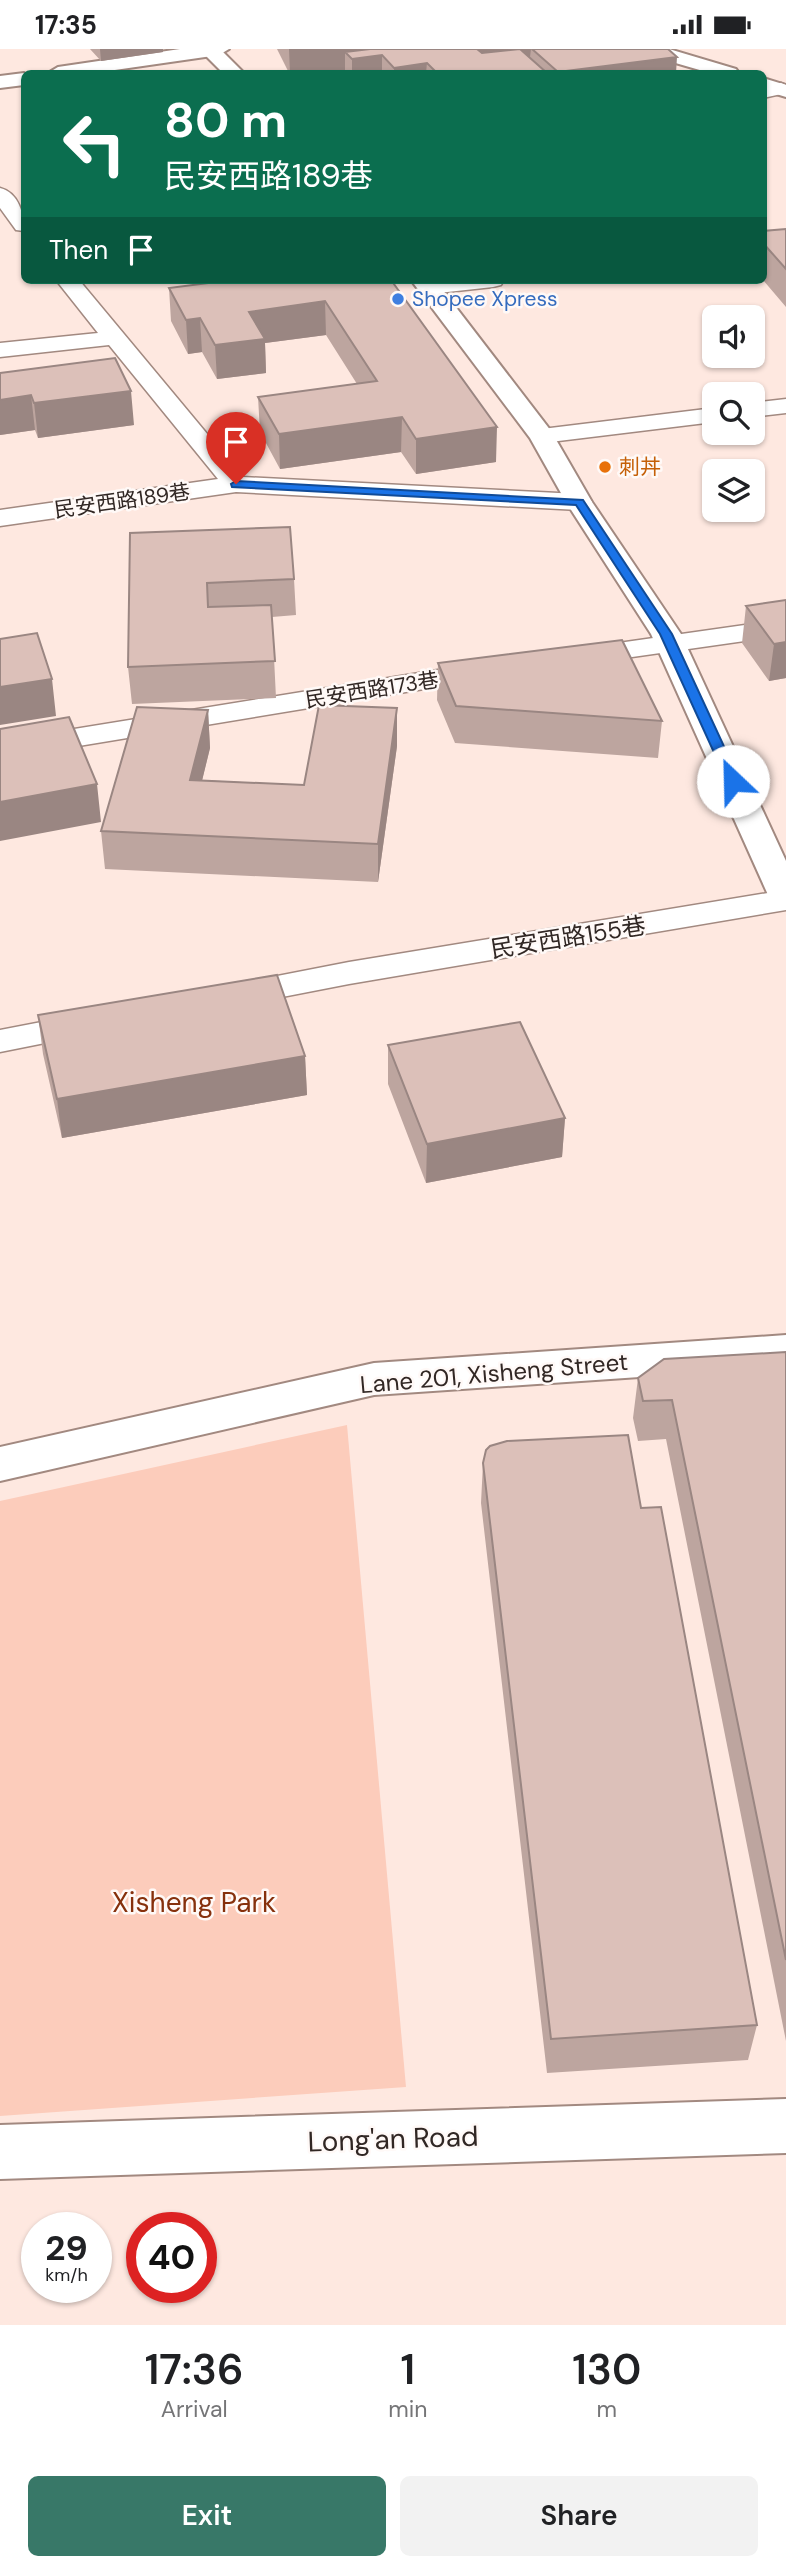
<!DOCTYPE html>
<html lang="en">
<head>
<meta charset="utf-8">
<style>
  body { margin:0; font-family:"DM Sans","Noto Sans TC",sans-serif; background:#f2f2f2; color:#202124; height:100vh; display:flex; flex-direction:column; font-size:26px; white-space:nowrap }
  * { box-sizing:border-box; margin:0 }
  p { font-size:23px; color:#757577 }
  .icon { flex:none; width:38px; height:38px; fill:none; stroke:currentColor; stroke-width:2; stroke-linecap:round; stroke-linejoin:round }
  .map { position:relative; height:2276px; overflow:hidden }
  .side { display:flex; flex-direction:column; background:#fff; flex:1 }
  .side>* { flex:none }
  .hud { position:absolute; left:21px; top:21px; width:746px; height:214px; border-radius:10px; box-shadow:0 2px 5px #0004; background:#0b6e4f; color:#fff; overflow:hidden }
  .buttons { position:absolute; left:702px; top:256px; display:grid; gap:14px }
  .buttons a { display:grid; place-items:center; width:63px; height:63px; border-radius:10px; background:#fff; box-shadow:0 2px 5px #0004; font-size:35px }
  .speed { position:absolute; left:21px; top:2163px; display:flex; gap:14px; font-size:35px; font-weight:700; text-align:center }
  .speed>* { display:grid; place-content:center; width:91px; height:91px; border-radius:50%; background:#fff; box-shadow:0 2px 5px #0004; line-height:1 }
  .speed small { font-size:18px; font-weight:400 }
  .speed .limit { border:10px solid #d22; background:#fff; color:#111 }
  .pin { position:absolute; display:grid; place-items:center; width:60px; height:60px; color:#fff; margin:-72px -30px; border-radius:50% 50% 50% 0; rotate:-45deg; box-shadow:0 0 7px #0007 }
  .pin .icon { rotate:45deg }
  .me { position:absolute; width:77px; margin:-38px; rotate:336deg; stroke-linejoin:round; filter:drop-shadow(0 0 5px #0008) }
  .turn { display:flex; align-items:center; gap:24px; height:147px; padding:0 28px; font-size:32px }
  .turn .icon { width:91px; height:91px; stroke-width:2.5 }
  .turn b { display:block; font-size:49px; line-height:60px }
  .then { display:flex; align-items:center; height:66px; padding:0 28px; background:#0003; gap:14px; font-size:26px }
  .eta { display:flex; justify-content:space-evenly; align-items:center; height:119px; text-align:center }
  .eta b { font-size:42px; font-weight:600; line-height:49px }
  .cta { display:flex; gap:14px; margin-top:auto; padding:14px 28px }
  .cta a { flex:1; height:80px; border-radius:10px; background:#387868; color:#fff; font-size:28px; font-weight:600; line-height:80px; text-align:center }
  .cta a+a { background:#f2f2f2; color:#202124 }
  .status { display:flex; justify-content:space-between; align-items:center; height:49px; padding:0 35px; background:#fff; direction:ltr }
  .status svg { height:19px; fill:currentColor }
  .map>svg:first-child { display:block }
  .green { fill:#fcccbb }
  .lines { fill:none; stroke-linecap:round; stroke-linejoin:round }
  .lane-casing { stroke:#a28980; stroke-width:3 }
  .street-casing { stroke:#a28980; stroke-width:4 }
  .secondary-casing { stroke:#a28980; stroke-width:4 }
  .lane { fill:#fff; fill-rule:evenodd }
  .street { fill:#fff; fill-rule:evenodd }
  .secondary { fill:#fff; fill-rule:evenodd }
  .wall { fill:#bda59f }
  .shaded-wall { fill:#9a8682 }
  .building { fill:#dcc0b9; stroke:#9a8682; stroke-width:2 }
  .route { fill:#1a73e8; stroke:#114b97; stroke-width:2 }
  .shop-dot { fill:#3f7fe0; stroke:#fff9f7; stroke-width:2.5 }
  .food-dot { fill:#e8710a; stroke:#fff9f7; stroke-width:2.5 }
  .labels { text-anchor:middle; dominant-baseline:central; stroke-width:5; stroke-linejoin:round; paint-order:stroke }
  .far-shop-label { font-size:21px; fill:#366cbe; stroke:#fff9f7; text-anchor:start }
  .far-food-label { font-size:21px; fill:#c56008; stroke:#fff9f7; text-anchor:start }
  .far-street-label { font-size:21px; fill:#312724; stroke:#fff9f7 }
  .street-label { font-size:24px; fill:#312724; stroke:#fff9f7 }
  .near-park-label { font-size:28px; fill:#86300c; stroke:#fff9f7 }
  .near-street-label { font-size:28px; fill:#312724; stroke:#fff9f7 }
</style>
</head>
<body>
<div class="status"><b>17:35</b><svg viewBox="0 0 49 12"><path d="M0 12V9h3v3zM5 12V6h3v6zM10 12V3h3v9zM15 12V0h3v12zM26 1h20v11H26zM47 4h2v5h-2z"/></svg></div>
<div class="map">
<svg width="786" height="2276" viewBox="0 0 786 2276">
  <rect width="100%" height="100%" fill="#fee8e0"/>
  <!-- green -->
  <path class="green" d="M 347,1376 L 406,2038 L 0,2067 L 0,1452 Z"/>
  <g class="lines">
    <defs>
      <path id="lane" d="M 781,34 L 786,36 L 786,44 L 763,49 L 763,37 Z
        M 0,139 C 19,144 24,165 24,182 L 16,181 L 0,159 Z
        M 56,231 L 79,231 L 243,428 L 579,445 L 588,448 L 592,453 L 588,458 L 579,461 L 236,443 L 0,477 L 0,461 L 218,430 L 109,296 L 0,308 L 0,294 L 98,284 Z
        M 432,231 L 504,231 L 501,236 L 493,238 L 429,245 L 421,243 L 418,238 L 421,233 Z
        M 786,350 L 786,364 L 752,368 L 752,354 Z
        M 714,359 L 714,373 L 542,394 L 533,392 L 530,387 L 533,382 L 542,380 Z
        M 786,570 L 786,586 L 576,616 L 566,614 L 562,608 L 566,602 L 576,600 Z
        M 487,613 L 497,616 L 501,622 L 497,628 L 0,710 L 0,692 Z
        M 786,841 L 786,861 L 349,935 L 231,958 L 219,955 L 214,947 L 219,939 L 231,936 L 349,913 Z
        M 88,964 L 100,967 L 105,975 L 100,983 L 0,1003 L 0,981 Z"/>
      <path id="street" d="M 180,0 L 229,0 L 219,6 L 94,24 L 48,24 L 58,18 Z
        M 638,0 L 669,0 L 736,20 L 739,24 L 710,24 L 641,4 Z
        M 24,24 L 24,36 L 0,39 L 0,27 Z
        M 763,29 L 786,36 L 786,48 L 763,41 Z
        M 786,1286 L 786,1318 L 374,1346 L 0,1432 L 0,1398 L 374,1314 Z
        M 786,2050 L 786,2104 L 0,2130 L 0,2076 Z"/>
      <path id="secondary" d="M 199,0 L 220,0 L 244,24 L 223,24 Z
        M 411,231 L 435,231 L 551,382 L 592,453 L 681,585 L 786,812 L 786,858 L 774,855 L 769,848 L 651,585 L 566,453 L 530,389 Z"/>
    </defs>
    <!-- lane casing -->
    <use href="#lane" class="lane-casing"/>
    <!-- street casing -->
    <use href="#street" class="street-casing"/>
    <!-- secondary casing -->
    <use href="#secondary" class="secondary-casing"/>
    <!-- lane -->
    <use href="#lane" class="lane"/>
    <!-- street -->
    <use href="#street" class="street"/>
    <!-- secondary -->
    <use href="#secondary" class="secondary"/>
  </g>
  <!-- wall -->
  <path class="wall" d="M 90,0 L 163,0 L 163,3 L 101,12 Z
    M 277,0 L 668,0 L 676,24 L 345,24 L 345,23 L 319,24 L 289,24 Z
    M 786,180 L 786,258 L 763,231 L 763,182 Z
    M 311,231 L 496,413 L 416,425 L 401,403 L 280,420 L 260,383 L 258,348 L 357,335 L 326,286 L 265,294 L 266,324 L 217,330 L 202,303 L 188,305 L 171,272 L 169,239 Z
    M 0,324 L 134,376 L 38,389 L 35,381 L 0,386 Z
    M 130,484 L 294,530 L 296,566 L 272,568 L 276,649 L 132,655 L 128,618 Z
    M 786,551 L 786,629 L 769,632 L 742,594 L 746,557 Z
    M 438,614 L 662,672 L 658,709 L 455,694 L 437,651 Z
    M 208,661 L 210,699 L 202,731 L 304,736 L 397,697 L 378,833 L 105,820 L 101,782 Z
    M 38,966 L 305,1007 L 307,1046 L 62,1089 L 43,1005 Z
    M 388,996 L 565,1069 L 562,1108 L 426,1134 L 388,1035 Z
    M 786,1303 L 786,1992 L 666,1390 L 638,1392 L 633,1369 L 638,1329 Z
    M 483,1414 L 641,1459 L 757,1976 L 748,2011 L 547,2024 L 481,1454 Z"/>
  <!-- shaded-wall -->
  <path class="shaded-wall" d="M 100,0 L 163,0 L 163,3 L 101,12 Z
    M 289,0 L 531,0 L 530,8 L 428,16 L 427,14 L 426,24 L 394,24 L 394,19 L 382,6 L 382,24 L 352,24 L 352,10 L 345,3 L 345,23 L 319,24 L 290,24 Z
    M 677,8 L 676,24 L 558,24 L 558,23 Z
    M 325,252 L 326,286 L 265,294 L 266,324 L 217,330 L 215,296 L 249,263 Z
    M 200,269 L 202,303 L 188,305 L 186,271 Z
    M 131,342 L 134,376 L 38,389 L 34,354 Z
    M 31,346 L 35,381 L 0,386 L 0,351 Z
    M 402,368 L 401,403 L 280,420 L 279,385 Z
    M 497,378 L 496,413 L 416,425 L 416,390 Z
    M 786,593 L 786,629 L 769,632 L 774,595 Z
    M 52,630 L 56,667 L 0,676 L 0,638 Z
    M 397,659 L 397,697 L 378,833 L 378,795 Z
    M 208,661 L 210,699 L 193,769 L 190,731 Z
    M 97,735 L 101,773 L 0,792 L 0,753 Z
    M 305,1007 L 307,1046 L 62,1089 L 57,1050 Z
    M 565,1069 L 562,1108 L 426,1134 L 427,1095 Z"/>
  <!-- building -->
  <path class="building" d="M 370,0 L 477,0 L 482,4 L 520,0 L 547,24 L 437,24 L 427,14 L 394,19 L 382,6 L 352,10 L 345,3 Z
    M 532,0 L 668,0 L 677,8 L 558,23 Z
    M 786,180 L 786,220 L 763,194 L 763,182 Z
    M 232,231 L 311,231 L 312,232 L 391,231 L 497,378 L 416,390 L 402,368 L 279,385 L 258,348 L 377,332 L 325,252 L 249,263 L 265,290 L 215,296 L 200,269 L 186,271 L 169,239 Z
    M 115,309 L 131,342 L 34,354 L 31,346 L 0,351 L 0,324 Z
    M 290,478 L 294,530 L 207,534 L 208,558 L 271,556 L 275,612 L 128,618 L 130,484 Z
    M 786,551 L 786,593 L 774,595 L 746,557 Z
    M 37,584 L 52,630 L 0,638 L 0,590 Z
    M 622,591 L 662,672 L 456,657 L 438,614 Z
    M 319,656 L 397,659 L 378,795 L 101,782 L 137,658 L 208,661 L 190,731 L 304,736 Z
    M 69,668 L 97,735 L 0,753 L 0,680 Z
    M 277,926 L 305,1007 L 57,1050 L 38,966 Z
    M 520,973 L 565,1069 L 427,1095 L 388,996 Z
    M 786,1303 L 786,1911 L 672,1351 L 643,1352 L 638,1329 L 664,1310 Z
    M 628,1386 L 641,1459 L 661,1458 L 757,1976 L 551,1990 L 483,1414 L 486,1401 L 490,1397 L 507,1392 Z"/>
  <!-- route -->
  <path class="route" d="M 236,432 L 583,451 L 672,585 L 740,732 L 733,736 L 727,732 L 660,585 L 576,456 L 232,438 L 231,435 Z"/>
  <!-- markers -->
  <circle class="shop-dot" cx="398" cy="250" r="7"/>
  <circle class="food-dot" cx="605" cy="418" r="7"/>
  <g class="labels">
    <!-- far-shop labels -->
    <g class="far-shop-label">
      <text x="412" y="250">Shopee Xpress</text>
    </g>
    <!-- far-food labels -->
    <g class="far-food-label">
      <text x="619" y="418">刺丼</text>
    </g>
    <!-- far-street labels -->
    <g class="far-street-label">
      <text transform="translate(122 452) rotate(-8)">民安西路189巷</text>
      <text transform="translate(372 641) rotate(-9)">民安西路173巷</text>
    </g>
    <!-- street labels -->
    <g class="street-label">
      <text transform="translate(568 888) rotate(-9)">民安西路155巷</text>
      <text transform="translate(494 1324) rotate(-5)">Lane 201, Xisheng Street</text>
    </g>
    <!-- near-park labels -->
    <g class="near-park-label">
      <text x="194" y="1853">Xisheng Park</text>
    </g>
    <!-- near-street labels -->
    <g class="near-street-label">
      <text transform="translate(393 2090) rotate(-2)">Long'an Road</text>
    </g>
  </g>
</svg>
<div class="buttons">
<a><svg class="icon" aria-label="sound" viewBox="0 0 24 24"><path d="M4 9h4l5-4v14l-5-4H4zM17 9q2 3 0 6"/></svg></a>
<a><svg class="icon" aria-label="search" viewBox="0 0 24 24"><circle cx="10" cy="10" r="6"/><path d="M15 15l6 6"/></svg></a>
<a><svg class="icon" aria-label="layers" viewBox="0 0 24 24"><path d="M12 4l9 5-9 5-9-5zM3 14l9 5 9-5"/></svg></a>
</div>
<div class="speed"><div>29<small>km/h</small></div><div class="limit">40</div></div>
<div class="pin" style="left:236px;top:435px;background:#d93025"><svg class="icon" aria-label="arrive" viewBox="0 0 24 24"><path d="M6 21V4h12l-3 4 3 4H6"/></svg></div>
<svg class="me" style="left:733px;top:732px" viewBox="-20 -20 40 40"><circle r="19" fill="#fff"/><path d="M0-13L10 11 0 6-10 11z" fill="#1a73e8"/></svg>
<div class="hud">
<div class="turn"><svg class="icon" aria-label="left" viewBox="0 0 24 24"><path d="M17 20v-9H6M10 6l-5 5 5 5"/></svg><div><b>80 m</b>民安西路189巷</div></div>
<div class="then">Then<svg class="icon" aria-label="arrive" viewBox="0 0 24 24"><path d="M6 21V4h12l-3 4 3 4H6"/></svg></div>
</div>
</div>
<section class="side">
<div class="eta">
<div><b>17:36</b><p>Arrival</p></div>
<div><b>1</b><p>min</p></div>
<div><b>130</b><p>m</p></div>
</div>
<div class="cta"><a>Exit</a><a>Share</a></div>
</section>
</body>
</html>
